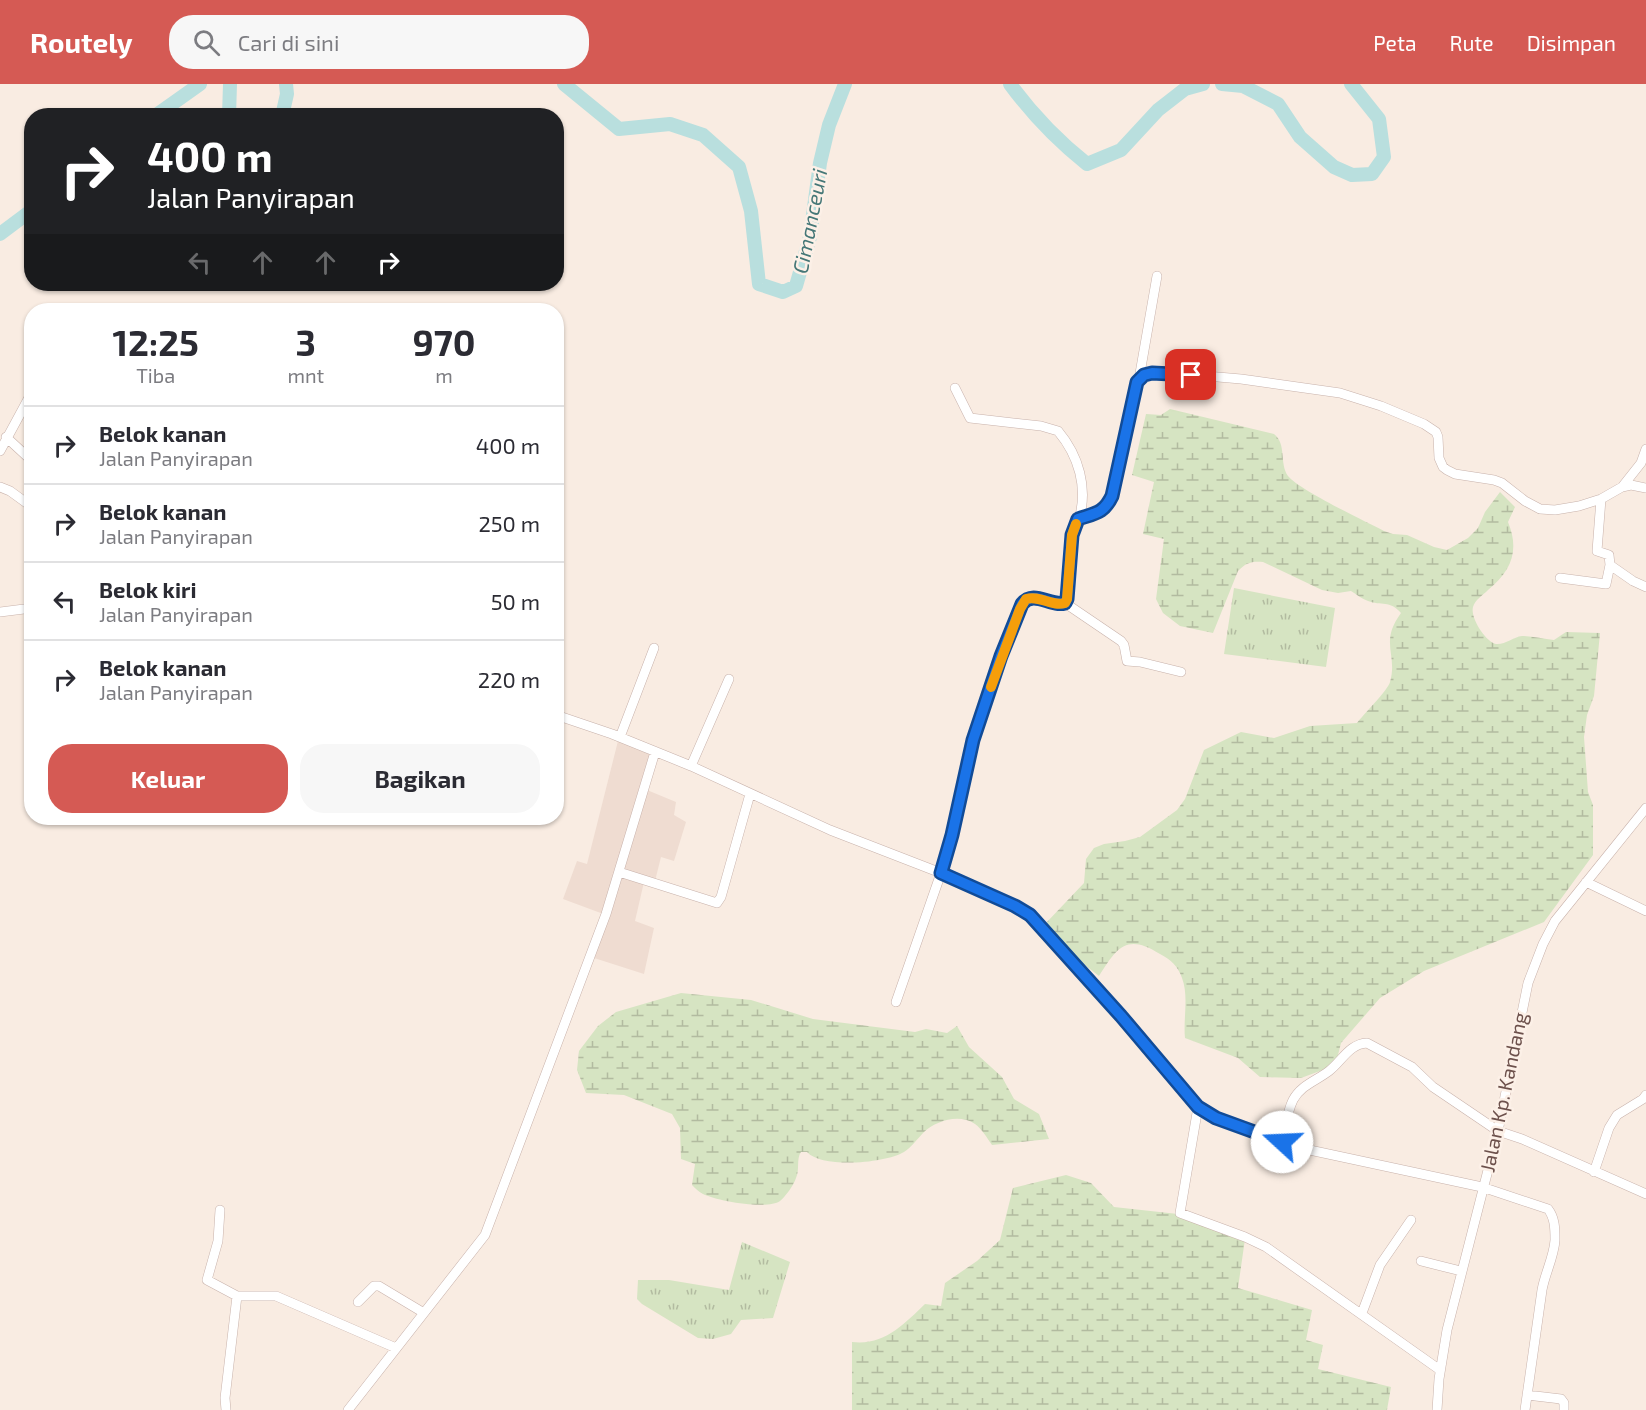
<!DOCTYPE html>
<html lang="id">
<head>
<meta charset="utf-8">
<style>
  body { margin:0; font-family:"Exo 2",sans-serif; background:#f7f7f7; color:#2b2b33; height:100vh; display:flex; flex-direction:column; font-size:22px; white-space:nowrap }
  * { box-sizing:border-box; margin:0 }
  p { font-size:20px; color:#7c7c81 }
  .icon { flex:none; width:33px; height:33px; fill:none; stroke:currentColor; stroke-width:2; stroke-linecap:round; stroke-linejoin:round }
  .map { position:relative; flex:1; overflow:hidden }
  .drawer { position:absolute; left:24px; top:219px; width:540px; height:522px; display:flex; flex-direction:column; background:#fff; border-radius:24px; box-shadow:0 2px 4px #0004 }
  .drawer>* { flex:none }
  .banner { position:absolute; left:24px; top:24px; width:540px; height:183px; border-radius:24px; box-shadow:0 2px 4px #0004; background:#202124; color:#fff; overflow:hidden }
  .pin { position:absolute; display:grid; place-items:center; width:51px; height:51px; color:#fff; margin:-26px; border-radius:12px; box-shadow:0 3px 9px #0006 }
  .me { position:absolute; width:66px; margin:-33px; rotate:290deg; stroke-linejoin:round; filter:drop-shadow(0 0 4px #0008) }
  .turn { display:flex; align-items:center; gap:21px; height:126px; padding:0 24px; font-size:27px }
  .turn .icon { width:78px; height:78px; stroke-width:2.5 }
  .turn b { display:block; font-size:42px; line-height:51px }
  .lanes { display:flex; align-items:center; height:57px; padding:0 24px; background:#0003; justify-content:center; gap:30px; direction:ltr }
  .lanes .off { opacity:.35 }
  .eta { display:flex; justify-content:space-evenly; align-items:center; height:102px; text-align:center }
  .eta b { font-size:36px; font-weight:700; line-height:42px }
  .action { display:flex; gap:12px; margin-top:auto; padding:12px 24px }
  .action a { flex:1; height:69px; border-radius:24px; background:#d55a54; color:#fff; font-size:24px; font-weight:700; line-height:69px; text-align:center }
  .action a+a { background:#f7f7f7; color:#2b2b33 }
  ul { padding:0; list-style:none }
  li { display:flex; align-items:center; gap:18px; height:78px; padding:0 24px; border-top:2px solid #e1e1e2 }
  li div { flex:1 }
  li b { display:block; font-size:22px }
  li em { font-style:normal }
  header { display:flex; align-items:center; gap:36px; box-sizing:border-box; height:84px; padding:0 30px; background:#d55a54; color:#fff }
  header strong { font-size:28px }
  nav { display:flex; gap:33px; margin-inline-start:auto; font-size:21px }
  .search { width:420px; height:54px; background:#f7f7f7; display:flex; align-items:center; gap:15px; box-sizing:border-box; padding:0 21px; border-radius:24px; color:#7c7c81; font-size:22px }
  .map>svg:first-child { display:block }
  .residential { fill:#efdcd1 }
  .grass { fill:url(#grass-tufts) }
  .wetland { fill:url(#wetland-marsh) }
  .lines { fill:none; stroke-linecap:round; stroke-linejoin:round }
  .river { stroke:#b9dfde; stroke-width:14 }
  .minor-casing { stroke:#c8b2ab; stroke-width:10 }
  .minor { stroke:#fff; stroke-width:9 }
  .route-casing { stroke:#114b97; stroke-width:15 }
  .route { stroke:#1a73e8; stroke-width:10 }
  .slow { stroke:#f59e0b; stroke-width:10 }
  .labels { text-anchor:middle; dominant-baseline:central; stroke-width:5; stroke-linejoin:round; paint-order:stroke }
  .street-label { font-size:20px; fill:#6d514c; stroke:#fcf0e7 }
  .water-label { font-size:21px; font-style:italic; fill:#457777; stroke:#fcf0e7 }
</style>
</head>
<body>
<header>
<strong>Routely</strong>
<div class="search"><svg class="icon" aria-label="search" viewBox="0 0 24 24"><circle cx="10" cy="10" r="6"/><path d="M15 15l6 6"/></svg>Cari di sini</div>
<nav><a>Peta</a><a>Rute</a><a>Disimpan</a></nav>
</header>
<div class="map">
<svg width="1646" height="1326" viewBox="0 0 1646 1326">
  <defs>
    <pattern id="grass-tufts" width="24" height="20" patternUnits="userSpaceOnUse" patternTransform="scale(1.5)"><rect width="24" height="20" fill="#d6e4c2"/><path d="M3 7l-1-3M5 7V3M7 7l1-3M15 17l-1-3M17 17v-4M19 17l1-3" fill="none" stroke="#b2bba0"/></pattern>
    <pattern id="wetland-marsh" width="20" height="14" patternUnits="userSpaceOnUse" patternTransform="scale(1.5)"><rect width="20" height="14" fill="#d6e4c2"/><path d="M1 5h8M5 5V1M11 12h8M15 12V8" fill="none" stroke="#b2bba0"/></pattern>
  </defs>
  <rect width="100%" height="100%" fill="#f9ece2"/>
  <!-- residential -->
  <path class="residential" d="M 619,653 L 657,673 L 647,706 L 676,718 L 674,731 L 686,738 L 674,777 L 661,773 L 654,801 L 644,798 L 635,837 L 654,844 L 644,890 L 591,873 L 606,831 L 563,815 L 577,777 L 587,780 Z"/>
  <!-- grass -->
  <path class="grass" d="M 1234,504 L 1335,524 L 1326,583 L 1224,570 Z
    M 742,1158 L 790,1178 L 773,1234 L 741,1236 L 731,1250 L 713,1255 L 698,1254 L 642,1220 L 637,1215 L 638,1196 L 669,1196 L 729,1206 Z"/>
  <!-- wetland -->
  <path class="wetland" d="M 1170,325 L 1274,350 C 1287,360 1279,379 1288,392 C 1299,406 1365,437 1384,447 L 1393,450 L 1407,451 L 1434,463 L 1447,466 L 1468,454 L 1478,444 L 1485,428 L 1500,408 L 1515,423 L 1508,438 C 1520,467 1511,487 1488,506 C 1483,511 1475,516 1473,523 C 1470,534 1486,558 1496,560 C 1505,561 1513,553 1522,552 C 1532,552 1544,555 1554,556 L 1566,548 L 1600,549 L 1594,612 L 1587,631 L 1584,653 L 1588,708 L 1593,721 L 1593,771 L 1544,838 L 1424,887 L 1380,914 L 1341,959 L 1337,975 L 1328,984 L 1301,994 L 1260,993 L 1238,974 L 1185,954 C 1183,935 1189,912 1182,894 C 1178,882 1171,876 1160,870 C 1127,849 1117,863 1099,892 L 1076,874 L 1046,839 L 1084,799 L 1086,775 L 1094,764 L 1104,760 L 1125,757 L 1140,753 L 1177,726 L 1185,715 L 1204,666 L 1241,648 L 1274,654 L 1310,642 L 1357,639 C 1363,631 1388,606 1390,598 C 1398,570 1379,559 1401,529 C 1390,516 1381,522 1368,517 C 1362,515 1356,510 1351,507 L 1338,509 L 1322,506 L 1263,478 C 1251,477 1246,479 1238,487 L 1213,549 L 1180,542 L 1163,529 L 1156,515 L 1164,455 L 1143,450 L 1154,398 L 1132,391 L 1146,330 L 1161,331 Z
    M 681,909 L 751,916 L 813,935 L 915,948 L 926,945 L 947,949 L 957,942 L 969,963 L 1002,993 L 1014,1015 L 1039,1030 L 1049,1055 L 992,1061 C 987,1054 982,1045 975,1040 C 959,1029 936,1037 924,1048 C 917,1055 912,1063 904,1068 C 886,1079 822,1085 807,1068 L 801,1068 C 796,1075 800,1086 796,1094 C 794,1101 785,1113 780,1117 C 767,1126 717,1117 703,1110 C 699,1108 695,1104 692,1101 L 695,1080 L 681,1075 L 680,1044 L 672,1030 L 624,1011 L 586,1009 L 577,986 L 579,967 L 598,942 L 616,928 Z
    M 1066,1091 L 1091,1099 L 1114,1123 L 1187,1131 L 1245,1155 L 1238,1204 L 1312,1226 L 1306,1256 L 1323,1261 L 1318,1285 L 1391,1303 L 1387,1326 L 852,1326 L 852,1258 C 884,1262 904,1240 925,1220 L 941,1222 L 945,1199 L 977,1177 L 1000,1156 L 1013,1104 Z"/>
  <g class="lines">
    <!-- river -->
    <path class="river" d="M 564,0 L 619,45 L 670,40 L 703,51 L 739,83 L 751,127 L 759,200 L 783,208 L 796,202 L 810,153 L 820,79 L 829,41 L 845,0
      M 1010,0 C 1032,30 1058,57 1087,80 L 1121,66 L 1158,26 L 1185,5 L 1203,0
      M 1222,0 L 1243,2 L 1278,20 L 1300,53 L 1334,83 L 1352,91 L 1372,90 L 1384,73 L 1379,35 L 1351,0
      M 155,32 L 200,0
      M 229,32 L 230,0
      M 282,32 L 287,10 L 286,0
      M 0,150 L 32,126"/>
    <defs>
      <path id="minor" d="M 1139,295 L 1157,192
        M 955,304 L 970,334 L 1041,342 L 1058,347 C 1079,372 1088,404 1079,435
        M 6,353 L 32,377
        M 0,367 L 32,308
        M 0,403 L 10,407 L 32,423
        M 1622,403 L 1641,379 L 1646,365
        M 1601,415 L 1597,467 L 1609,471 L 1610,481 L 1633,497 L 1646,503
        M 1560,494 L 1606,500 L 1610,481
        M 1065,519 L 1121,557 L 1124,561 L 1127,577 L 1140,578 L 1181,588
        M 0,528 L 32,524
        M 556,631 L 612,650 L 691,682 L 830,746 L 941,789 L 1022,826 L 1040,840 L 1121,932 L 1194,1019 L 1204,1028 L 1291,1062 L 1482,1103 L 1548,1125 C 1555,1134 1555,1145 1555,1156 C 1554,1173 1545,1189 1542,1206 C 1536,1246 1531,1286 1525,1326
        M 620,653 L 654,564
        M 691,682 L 729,595
        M 619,788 L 717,819 L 721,813 L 750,710
        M 1586,798 L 1646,827
        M 896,918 L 941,789 L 982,628 L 1020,525 C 1032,500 1047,523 1065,519 L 1067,515 L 1072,451 L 1079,435 C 1096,429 1104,429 1112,412 L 1134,306 L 1137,298 L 1144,290 L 1172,289 L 1241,295 L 1340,309 L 1381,322 L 1424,340 L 1436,348 L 1438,353 L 1439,374 L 1443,383 L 1447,386 L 1455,390 L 1494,396 L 1502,399 L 1525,417 L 1540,425 L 1555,426 L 1579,422 L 1601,415 L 1622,403 L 1631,401 L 1646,404
        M 1198,1023 L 1180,1129 L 1245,1153 L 1266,1163 L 1440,1286
        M 1282,1058 C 1285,1045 1287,1028 1293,1016 C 1301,1001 1316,997 1329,987 C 1342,977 1349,960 1367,959 L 1412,983 L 1433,1003 L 1498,1047 L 1522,1055 L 1646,1110
        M 1594,1088 L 1609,1044 L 1617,1031 L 1643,1015 L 1646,1011
        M 220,1126 L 218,1157 L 207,1196 L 237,1212 L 276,1212 L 396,1264
        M 1421,1177 L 1461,1187
        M 358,1218 L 374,1202 L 379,1202 L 424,1229
        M 1362,1229 L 1380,1181 L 1411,1136
        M 1527,1311 L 1561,1315 L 1564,1319 L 1564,1326
        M 226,1326 L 225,1314 L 237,1212
        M 348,1326 L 485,1151 L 606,830 L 655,668
        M 1437,1326 L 1439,1295 L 1447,1246 L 1498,1047 L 1528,899 L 1543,860 L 1555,837 L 1646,724"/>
    </defs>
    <!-- minor casing -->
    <use href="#minor" class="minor-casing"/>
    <!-- minor -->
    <use href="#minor" class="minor"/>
  </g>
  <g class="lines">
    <defs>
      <path id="route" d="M 1191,291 L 1152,289 L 1144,291 L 1137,298 L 1112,412 C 1104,429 1096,429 1078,435 L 1072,451 L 1067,515 L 1065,519 C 1050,523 1034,505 1022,520 L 1001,572 L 973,656 L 952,751 L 941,789 L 1015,822 L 1030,831 L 1121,932 L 1198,1023 L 1216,1034 L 1282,1058"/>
    </defs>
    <!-- route casing -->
    <use href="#route" class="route-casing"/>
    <!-- route -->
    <use href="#route" class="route"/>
    <!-- slow -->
    <path class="slow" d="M 991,603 L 1020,525 L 1026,515 C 1040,511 1052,523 1065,519 L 1067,515 L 1072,451 L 1076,440"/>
  </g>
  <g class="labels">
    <!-- street labels -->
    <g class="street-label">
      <text transform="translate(1503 1008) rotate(-78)">Jalan Kp. Kandang</text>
    </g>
    <!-- water labels -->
    <g class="water-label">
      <text transform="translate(809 137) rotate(-79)">Cimanceuri</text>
    </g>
  </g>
</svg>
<div class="pin" style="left:1191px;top:291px;background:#d93025"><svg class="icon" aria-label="arrive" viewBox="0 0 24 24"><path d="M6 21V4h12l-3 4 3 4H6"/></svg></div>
<svg class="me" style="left:1282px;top:1058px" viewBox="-20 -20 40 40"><circle r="19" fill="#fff"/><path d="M0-13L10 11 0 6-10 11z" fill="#1a73e8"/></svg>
<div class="banner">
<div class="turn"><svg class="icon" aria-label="right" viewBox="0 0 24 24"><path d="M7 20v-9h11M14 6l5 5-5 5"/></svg><div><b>400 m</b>Jalan Panyirapan</div></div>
<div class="lanes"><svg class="icon off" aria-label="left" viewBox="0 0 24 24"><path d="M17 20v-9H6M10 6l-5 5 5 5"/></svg><svg class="icon off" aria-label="ahead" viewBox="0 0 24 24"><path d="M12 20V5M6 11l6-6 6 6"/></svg><svg class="icon off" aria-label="ahead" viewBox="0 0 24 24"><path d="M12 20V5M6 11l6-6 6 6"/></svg><svg class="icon" aria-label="right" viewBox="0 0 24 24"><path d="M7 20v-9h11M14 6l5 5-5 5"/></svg></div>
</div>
<section class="drawer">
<div class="eta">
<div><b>12:25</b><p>Tiba</p></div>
<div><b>3</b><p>mnt</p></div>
<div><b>970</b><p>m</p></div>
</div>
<ul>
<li><svg class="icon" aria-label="right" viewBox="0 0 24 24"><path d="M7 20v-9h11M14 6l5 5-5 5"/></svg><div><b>Belok kanan</b><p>Jalan Panyirapan</p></div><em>400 m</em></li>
<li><svg class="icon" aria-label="right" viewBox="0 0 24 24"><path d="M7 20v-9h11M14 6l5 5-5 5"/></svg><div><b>Belok kanan</b><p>Jalan Panyirapan</p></div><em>250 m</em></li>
<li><svg class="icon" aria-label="left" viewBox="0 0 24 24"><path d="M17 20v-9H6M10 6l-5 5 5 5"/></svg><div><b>Belok kiri</b><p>Jalan Panyirapan</p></div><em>50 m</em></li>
<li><svg class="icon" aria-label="right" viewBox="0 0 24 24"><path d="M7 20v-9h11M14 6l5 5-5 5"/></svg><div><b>Belok kanan</b><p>Jalan Panyirapan</p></div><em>220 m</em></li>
</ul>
<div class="action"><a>Keluar</a><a>Bagikan</a></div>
</section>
</div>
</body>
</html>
